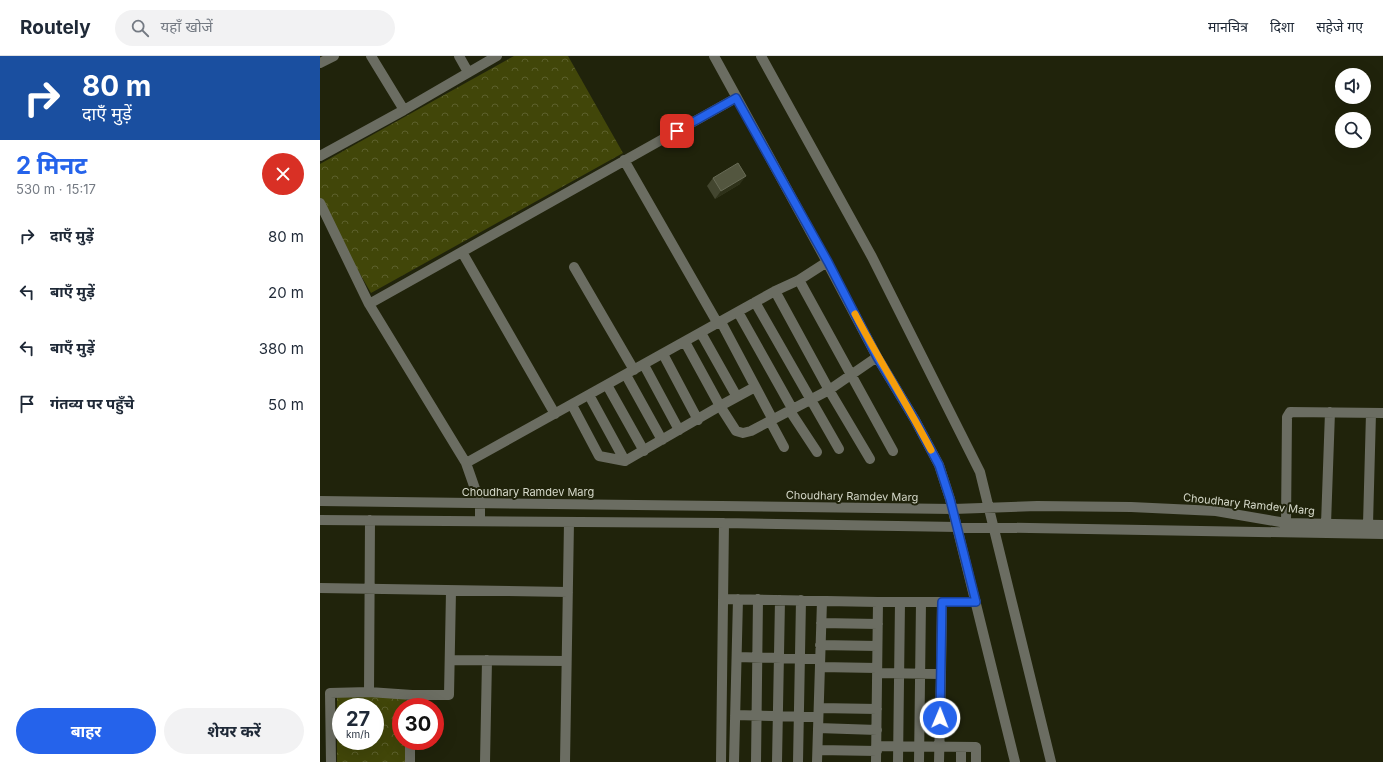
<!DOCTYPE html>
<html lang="hi">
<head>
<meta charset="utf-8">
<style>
  body { margin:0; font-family:Inter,"Noto Sans Devanagari",sans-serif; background:#f2f2f3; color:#1f2937; height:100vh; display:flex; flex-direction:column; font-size:15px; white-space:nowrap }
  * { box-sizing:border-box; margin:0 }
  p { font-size:13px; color:#747a83 }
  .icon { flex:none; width:22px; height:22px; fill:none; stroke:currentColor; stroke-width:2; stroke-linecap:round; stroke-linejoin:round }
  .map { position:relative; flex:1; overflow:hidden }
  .drawer { display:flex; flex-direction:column; background:#fff; width:320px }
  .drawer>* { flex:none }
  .banner { background:#1a4fa0; color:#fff; overflow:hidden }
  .tools { position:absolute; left:1015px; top:12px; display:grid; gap:8px }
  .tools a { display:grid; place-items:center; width:36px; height:36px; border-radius:50%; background:#fff; box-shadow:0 4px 16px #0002; font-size:20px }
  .speed { position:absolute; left:12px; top:642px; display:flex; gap:8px; font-size:20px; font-weight:700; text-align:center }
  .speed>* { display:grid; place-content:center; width:52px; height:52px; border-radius:50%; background:#fff; box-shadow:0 4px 16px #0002; line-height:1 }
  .speed small { font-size:10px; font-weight:400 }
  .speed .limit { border:6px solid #d22; background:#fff; color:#111 }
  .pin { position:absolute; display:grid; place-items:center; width:34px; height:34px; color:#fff; margin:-17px; border-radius:8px; box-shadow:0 2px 6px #0006 }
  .me { position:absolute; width:44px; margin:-22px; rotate:1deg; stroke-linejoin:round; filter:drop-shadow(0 0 3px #0008) }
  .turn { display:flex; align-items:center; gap:14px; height:84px; padding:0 16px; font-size:18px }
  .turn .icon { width:52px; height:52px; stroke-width:2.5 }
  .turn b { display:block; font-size:28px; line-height:34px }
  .round { display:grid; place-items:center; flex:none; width:42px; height:42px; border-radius:21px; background:#f2f2f3 }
  .head { display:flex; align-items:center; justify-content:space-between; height:68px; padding:0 16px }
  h1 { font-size:24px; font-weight:700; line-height:30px; color:#2563eb }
  .cta { display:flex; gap:8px; margin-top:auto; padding:8px 16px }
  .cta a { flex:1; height:46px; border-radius:24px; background:#2563eb; color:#fff; font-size:16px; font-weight:700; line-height:46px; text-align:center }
  .cta a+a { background:#f2f2f3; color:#1f2937 }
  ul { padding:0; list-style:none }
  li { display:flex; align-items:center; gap:12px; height:56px; padding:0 16px }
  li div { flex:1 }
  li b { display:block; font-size:15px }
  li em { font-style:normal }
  header { display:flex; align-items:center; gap:24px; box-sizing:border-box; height:56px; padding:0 20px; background:#fff; border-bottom:1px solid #e0e1e3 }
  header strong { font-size:19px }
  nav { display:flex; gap:22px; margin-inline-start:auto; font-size:14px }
  .search { width:280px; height:36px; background:#f2f2f3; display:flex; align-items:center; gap:10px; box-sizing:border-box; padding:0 14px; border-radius:22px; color:#747a83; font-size:15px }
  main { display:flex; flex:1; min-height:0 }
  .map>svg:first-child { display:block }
  .park { fill:url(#park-crowns); fill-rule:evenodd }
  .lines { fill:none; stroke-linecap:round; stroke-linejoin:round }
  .minor { stroke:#6b6d62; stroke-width:10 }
  .wall { fill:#43462f }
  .shaded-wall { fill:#2e3119 }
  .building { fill:#53563f; stroke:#676a55 }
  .route-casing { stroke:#184099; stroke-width:10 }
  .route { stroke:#2563eb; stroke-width:7 }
  .slow { stroke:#f59e0b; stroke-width:7 }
  .labels { text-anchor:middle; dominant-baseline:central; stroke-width:4; stroke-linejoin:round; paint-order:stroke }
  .street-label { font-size:11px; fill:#d6d9ca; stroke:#20230b }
</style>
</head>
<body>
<header>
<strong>Routely</strong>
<div class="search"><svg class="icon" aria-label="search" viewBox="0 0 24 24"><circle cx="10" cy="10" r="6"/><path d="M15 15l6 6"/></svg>यहाँ खोजें</div>
<nav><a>मानचित्र</a><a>दिशा</a><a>सहेजे गए</a></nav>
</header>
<main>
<section class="drawer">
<div class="banner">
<div class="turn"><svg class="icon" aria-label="right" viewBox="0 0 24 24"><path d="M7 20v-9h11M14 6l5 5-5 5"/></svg><div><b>80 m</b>दाएँ मुड़ें</div></div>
</div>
<div class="head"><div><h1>2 मिनट</h1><p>530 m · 15:17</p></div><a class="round" style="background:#d93025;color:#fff"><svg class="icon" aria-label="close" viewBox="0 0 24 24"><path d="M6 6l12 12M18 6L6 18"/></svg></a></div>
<ul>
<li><svg class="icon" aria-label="right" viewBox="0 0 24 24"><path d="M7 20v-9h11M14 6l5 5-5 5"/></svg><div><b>दाएँ मुड़ें</b></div><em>80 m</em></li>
<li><svg class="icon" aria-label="left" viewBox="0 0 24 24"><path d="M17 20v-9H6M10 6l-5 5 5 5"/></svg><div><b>बाएँ मुड़ें</b></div><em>20 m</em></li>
<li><svg class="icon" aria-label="left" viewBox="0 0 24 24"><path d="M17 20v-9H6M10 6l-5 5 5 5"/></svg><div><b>बाएँ मुड़ें</b></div><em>380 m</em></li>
<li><svg class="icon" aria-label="arrive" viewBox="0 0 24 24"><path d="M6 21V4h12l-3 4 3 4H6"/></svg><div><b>गंतव्य पर पहुँचे</b></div><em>50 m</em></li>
</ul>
<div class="cta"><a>बाहर</a><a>शेयर करें</a></div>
</section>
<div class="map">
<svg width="1063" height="706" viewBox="0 0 1063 706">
  <defs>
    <pattern id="park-crowns" width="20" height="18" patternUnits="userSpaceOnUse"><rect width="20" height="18" fill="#414609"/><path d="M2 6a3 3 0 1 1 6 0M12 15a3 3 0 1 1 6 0" fill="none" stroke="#5c602c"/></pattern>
  </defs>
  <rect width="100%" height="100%" fill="#20230b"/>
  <!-- park -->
  <path class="park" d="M 194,0 L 248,0 L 303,97 L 51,237 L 0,148 L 0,108 Z
    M 17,639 L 86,639 L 86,651 L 81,651 L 81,685 L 86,685 L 86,706 L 17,706 ZM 21,651 L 55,651 L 55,685 L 21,685 Z"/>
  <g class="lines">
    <!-- minor -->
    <path class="minor" d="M 51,0 L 84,54
      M 139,0 L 148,16
      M 394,0 L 507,206 L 557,301 L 595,364 L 619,409 L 630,443 L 695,706
      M 441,0 L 552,201 L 660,416 L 731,706
      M 0,7 L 14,0
      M 0,100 L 84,54 L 177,0
      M 304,104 L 398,268
      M 0,147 L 49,248 L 146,407 L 160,447 L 160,465
      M 142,196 L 235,358
      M 254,211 L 314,314
      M 479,224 L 573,395
      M 455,235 L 509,334 L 550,403
      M 435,246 L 519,393
      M 49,248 L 416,42
      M 418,256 L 473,354
      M 401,266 L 453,364
      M 381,277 L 417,341
      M 365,286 L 400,350 L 416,375 L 423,377 L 431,375 L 509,334 L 557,301
      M 343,298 L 378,364
      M 324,309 L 359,374
      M 306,319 L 342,384
      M 287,329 L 324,395
      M 269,339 L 305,405
      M 252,349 L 279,400 L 305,405 L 400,350 L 435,331
      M 470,355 L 497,396
      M 450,365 L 464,391
      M 146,407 L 455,235 L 479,224 L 507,206
      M 0,445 L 633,453 L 717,450 L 811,451 L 896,455 L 966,467 L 1063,469
      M 0,464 L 404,467 L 1063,478
      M 966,467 L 967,361 L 970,356 L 1063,357
      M 1006,468 L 1010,356
      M 1048,468 L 1051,357
      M 0,532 L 248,536
      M 403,543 L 558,546 L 656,546
      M 501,567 L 558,568
      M 500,589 L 557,590
      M 417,601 L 500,603
      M 130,604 L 246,605
      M 500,611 L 557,612
      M 557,617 L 621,618 L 622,546
      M 49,636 L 50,464
      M 92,639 L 129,639 L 131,535
      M 499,652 L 557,653
      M 415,659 L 498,661
      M 498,672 L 557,674
      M 557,690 L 656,691 L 656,706
      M 498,694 L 557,695
      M 11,706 L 10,637 L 49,636 L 92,639 L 91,651
      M 90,706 L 90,685
      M 165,706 L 167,604
      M 245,706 L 249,466
      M 401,706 L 404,467
      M 414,706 L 418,543
      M 436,706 L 438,543
      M 457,706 L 460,544
      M 478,706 L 481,544
      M 497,706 L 502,545
      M 556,706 L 558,546
      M 578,706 L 580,546
      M 599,706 L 601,546
      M 619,706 L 621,618
      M 641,706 L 641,691"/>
  </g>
  <!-- wall -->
  <path class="wall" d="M 393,122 L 420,128 L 395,143 L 387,130 Z"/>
  <!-- shaded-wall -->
  <path class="shaded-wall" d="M 426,120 L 420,128 L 395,143 L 401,135 Z"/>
  <!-- building -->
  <path class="building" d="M 418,107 L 426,120 L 401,135 L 393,122 Z"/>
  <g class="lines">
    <defs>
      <path id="route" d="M 357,75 L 416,42 L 508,206 L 557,301 L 595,364 L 619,409 L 630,443 L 656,546 L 622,546 L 620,662"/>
    </defs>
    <!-- route casing -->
    <use href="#route" class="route-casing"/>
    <!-- route -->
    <use href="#route" class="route"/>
    <!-- slow -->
    <path class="slow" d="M 535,258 C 559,304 587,348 611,394"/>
  </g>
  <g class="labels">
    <!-- street labels -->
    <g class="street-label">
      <text x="208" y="436">Choudhary Ramdev Marg</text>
      <text transform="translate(532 440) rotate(1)">Choudhary Ramdev Marg</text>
      <text transform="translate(929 448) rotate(6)">Choudhary Ramdev Marg</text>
    </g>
  </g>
</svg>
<div class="tools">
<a><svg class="icon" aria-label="sound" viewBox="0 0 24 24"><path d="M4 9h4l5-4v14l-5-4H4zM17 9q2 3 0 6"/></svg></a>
<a><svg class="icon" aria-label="search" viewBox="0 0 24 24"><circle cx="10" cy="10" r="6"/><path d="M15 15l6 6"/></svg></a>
</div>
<div class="speed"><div>27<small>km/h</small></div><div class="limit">30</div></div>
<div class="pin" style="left:357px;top:75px;background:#d93025"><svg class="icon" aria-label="arrive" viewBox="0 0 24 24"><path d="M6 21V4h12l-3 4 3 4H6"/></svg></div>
<svg class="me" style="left:620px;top:662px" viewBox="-20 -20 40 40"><circle r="17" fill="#2563eb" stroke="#fff" stroke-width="3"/><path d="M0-11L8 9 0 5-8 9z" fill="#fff"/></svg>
</div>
</main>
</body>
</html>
